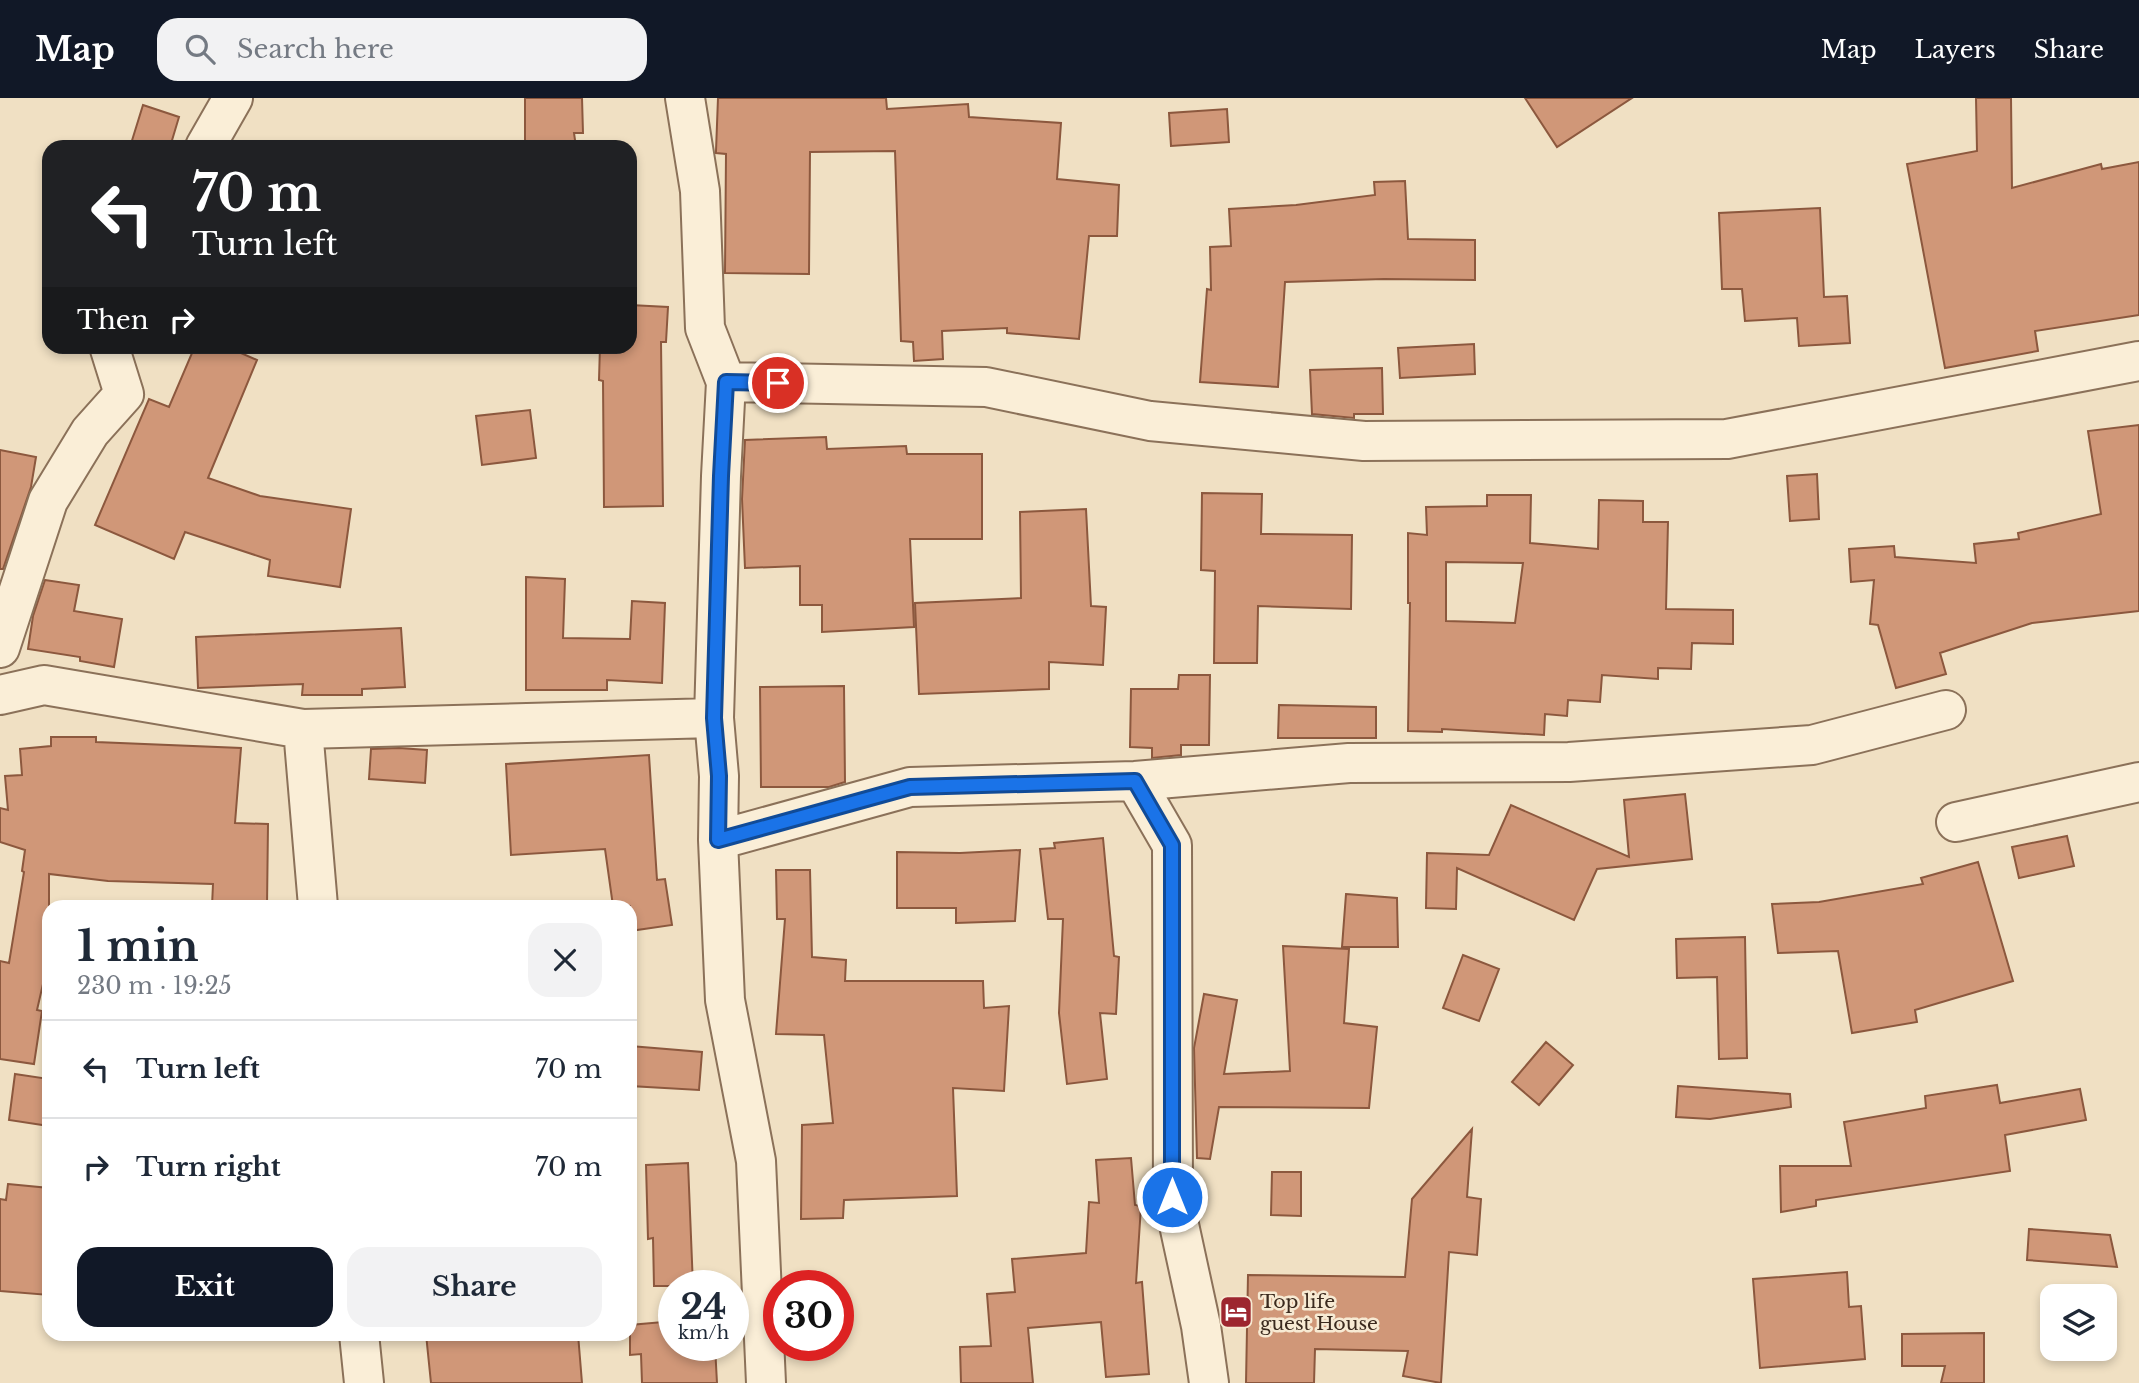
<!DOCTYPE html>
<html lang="en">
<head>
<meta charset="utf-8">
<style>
  body { margin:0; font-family:"Libre Baskerville",serif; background:#f2f2f3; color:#1f2937; height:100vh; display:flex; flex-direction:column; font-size:26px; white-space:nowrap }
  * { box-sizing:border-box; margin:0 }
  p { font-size:23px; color:#747a83 }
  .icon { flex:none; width:38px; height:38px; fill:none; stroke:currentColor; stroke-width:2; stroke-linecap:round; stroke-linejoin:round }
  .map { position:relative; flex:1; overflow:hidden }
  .drawer { position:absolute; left:42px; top:802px; width:595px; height:441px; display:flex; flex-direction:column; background:#fff; border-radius:21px; box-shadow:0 4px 10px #0003 }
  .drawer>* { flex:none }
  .banner { position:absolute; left:42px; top:42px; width:595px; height:214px; border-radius:21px; box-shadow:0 4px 10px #0003; background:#202124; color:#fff; overflow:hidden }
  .buttons { position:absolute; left:2040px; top:1186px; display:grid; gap:14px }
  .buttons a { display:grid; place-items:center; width:77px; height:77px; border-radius:14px; background:#fff; box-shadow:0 4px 10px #0003; font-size:35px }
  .speed { position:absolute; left:658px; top:1172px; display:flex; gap:14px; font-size:35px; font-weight:700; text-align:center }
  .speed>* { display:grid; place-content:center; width:91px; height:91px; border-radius:50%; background:#fff; box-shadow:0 4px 10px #0003; line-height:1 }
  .speed small { font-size:18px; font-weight:400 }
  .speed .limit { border:10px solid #d22; background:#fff; color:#111 }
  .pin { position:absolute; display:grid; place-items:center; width:60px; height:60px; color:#fff; margin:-30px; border:4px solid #fff; border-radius:50%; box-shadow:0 2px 7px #0007 }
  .me { position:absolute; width:77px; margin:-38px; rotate:0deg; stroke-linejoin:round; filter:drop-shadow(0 0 5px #0008) }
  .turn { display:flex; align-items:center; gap:24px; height:147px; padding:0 35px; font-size:32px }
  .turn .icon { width:91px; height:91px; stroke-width:2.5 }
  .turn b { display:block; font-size:49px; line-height:60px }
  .then { display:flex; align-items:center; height:66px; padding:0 35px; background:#0003; gap:14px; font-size:26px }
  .round { display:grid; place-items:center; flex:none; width:74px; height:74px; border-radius:21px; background:#f2f2f3 }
  .headline { display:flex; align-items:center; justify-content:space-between; height:119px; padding:0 35px }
  h1 { font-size:42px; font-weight:700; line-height:52px }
  .button { display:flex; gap:14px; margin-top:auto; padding:14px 35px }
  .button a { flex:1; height:80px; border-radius:21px; background:#111827; color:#fff; font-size:28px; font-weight:700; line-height:80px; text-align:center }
  .button a+a { background:#f2f2f3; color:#1f2937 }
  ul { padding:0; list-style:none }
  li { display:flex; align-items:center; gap:21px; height:98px; padding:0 35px; border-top:2px solid #e0e1e3 }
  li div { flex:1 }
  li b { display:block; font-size:26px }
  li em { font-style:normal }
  header { display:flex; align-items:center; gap:42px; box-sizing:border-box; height:98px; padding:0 35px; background:#111827; color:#fff }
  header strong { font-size:33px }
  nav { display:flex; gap:38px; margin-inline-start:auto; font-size:24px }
  .search { width:490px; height:63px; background:#f2f2f3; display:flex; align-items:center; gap:18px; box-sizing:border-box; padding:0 24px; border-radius:21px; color:#747a83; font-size:26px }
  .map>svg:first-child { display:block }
  .building { fill:#d09778; stroke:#8c583e; stroke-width:2; fill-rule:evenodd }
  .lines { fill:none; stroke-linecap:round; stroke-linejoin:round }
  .street-casing { stroke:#8b7159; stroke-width:42 }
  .street { stroke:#faeed7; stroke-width:38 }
  .route-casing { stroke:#114b97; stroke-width:18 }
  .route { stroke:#1a73e8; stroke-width:12 }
  .labels { text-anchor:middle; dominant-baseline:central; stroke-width:5; stroke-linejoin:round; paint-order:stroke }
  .poi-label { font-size:19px; fill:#3b2a1e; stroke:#f7ead3; text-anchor:start }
</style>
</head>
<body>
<header>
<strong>Map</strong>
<div class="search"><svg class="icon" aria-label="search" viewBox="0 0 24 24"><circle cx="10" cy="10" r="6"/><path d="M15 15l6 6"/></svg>Search here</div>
<nav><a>Map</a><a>Layers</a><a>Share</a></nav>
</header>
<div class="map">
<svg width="2139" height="1285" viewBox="0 0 2139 1285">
  <rect width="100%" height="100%" fill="#f0e0c3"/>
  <!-- building -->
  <path class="building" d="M 525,0 L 582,0 L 583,35 L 574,35 L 576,49 L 525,49 Z
    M 718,0 L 886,0 L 887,11 L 968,6 L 969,19 L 1061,25 L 1057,81 L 1119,87 L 1117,138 L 1089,138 L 1079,241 L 1007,235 L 1007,230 L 942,233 L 943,261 L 914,263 L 913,244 L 901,243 L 895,53 L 810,54 L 809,176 L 725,175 L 726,56 L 716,55 L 716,53 Z
    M 1525,0 L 1632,0 L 1557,49 Z
    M 1976,0 L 2011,0 L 2012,90 L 2101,66 L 2102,71 L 2139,64 L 2139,217 L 2035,233 L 2038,253 L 1945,270 L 1907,66 L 1977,53 Z
    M 143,7 L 179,19 L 170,49 L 130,49 Z
    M 1227,11 L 1229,44 L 1171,48 L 1169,15 Z
    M 1405,83 L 1408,141 L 1475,142 L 1475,182 L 1384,181 L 1285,184 L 1278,289 L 1200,284 L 1207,191 L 1211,192 L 1210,149 L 1231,148 L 1229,111 L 1296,107 L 1375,97 L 1374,84 Z
    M 1820,110 L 1824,199 L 1847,198 L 1850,245 L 1799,248 L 1797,220 L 1745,223 L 1742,191 L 1722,191 L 1719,115 Z
    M 630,207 L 668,209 L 666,244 L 661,244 L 663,408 L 604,409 L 603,283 L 599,282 L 600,248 L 630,248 Z
    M 1474,246 L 1475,276 L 1400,280 L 1398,250 Z
    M 195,248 L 225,248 L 257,262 L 208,380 L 260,398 L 351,411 L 340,489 L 268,478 L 270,462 L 185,434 L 174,461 L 95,427 L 149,301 L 169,309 Z
    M 1382,270 L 1383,316 L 1354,316 L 1354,320 L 1312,316 L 1310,272 Z
    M 530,312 L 536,360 L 482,367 L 476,318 Z
    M 2139,327 L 2139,513 L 2032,525 L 1940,555 L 1946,576 L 1896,590 L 1878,527 L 1870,526 L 1874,482 L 1851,484 L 1849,451 L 1894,448 L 1895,459 L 1976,465 L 1974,446 L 2019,441 L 2018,435 L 2101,416 L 2088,333 Z
    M 826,339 L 827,351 L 906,348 L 907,356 L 982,356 L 982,441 L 910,441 L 914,529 L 822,534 L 822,507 L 800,507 L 800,468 L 745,470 L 742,401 L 745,342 Z
    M 0,352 L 36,359 L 31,389 L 3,471 L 0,471 Z
    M 1817,376 L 1819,421 L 1790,423 L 1787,378 Z
    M 1202,395 L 1262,396 L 1261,436 L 1352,437 L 1351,511 L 1258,508 L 1257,565 L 1214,565 L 1215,473 L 1201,472 Z
    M 1487,397 L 1531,397 L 1530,445 L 1598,451 L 1599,402 L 1643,403 L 1643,424 L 1668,424 L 1666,511 L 1733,512 L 1733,546 L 1692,545 L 1691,571 L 1658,570 L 1658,581 L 1602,577 L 1600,604 L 1568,602 L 1567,618 L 1545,616 L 1544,637 L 1442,631 L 1442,634 L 1408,633 L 1410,505 L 1408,505 L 1408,435 L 1427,437 L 1426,409 L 1487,408 ZM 1446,464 L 1523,465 L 1515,525 L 1446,523 Z
    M 1086,411 L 1091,508 L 1106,509 L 1103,567 L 1049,564 L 1049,591 L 919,596 L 915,505 L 1021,500 L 1020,414 Z
    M 526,479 L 565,481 L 563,540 L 630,541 L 632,503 L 665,505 L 662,585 L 607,582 L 607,592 L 526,592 Z
    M 45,482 L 79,487 L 74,513 L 122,521 L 114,569 L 80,563 L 80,559 L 28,551 L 33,518 Z
    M 401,530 L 405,589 L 362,591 L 362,597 L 302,597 L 303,586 L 198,590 L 196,539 Z
    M 1179,577 L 1210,577 L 1209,647 L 1181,647 L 1181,657 L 1152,660 L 1152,650 L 1130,649 L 1131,591 L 1178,591 Z
    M 844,588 L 845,684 L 829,689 L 761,689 L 760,589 Z
    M 1279,607 L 1376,609 L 1376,640 L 1278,640 Z
    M 51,639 L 96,639 L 96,644 L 241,650 L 235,725 L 268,726 L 267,808 L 212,808 L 213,786 L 108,783 L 49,776 L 49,860 L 37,912 L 42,913 L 34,966 L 0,961 L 0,863 L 9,865 L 24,774 L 22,773 L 25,752 L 0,744 L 0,710 L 8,712 L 5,678 L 22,677 L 20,651 L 51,648 Z
    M 399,650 L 427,652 L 425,685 L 369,681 L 371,651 Z
    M 649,657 L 657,782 L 665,781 L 672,827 L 630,833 L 630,808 L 613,808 L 605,751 L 511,757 L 506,666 Z
    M 1685,696 L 1692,761 L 1597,771 L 1574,822 L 1457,770 L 1456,811 L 1426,810 L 1427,755 L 1489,757 L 1511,707 L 1629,759 L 1624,702 Z
    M 2067,738 L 2074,768 L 2019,780 L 2012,749 Z
    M 1103,740 L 1114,858 L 1119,859 L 1116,916 L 1100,915 L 1107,981 L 1067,986 L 1059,915 L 1063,821 L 1048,821 L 1040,751 L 1055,750 L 1054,745 Z
    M 1020,752 L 1015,823 L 956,825 L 956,810 L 897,810 L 897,754 L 960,755 Z
    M 1978,764 L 2013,883 L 1915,912 L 1917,924 L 1852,935 L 1838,853 L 1778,855 L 1772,806 L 1819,804 L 1923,786 L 1921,780 Z
    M 776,772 L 810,772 L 812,859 L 846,862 L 845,883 L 983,883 L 984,910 L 1009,908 L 1004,993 L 953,990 L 957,1098 L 844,1102 L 843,1120 L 801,1121 L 802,1027 L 833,1025 L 824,937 L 776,936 L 785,821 L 777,821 Z
    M 1346,796 L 1397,800 L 1398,849 L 1342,849 Z
    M 1745,839 L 1747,960 L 1719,961 L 1717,879 L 1677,880 L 1676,841 Z
    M 1283,848 L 1349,851 L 1344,925 L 1377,929 L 1369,1010 L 1219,1009 L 1210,1061 L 1197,1060 L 1194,950 L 1204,896 L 1237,902 L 1224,976 L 1290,973 Z
    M 1463,857 L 1499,871 L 1479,923 L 1443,910 Z
    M 1546,944 L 1573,967 L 1539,1007 L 1512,984 Z
    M 630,948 L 702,954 L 699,992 L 630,988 Z
    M 15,976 L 49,981 L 49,1028 L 9,1022 Z
    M 1997,987 L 2000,1005 L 2080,991 L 2086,1022 L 2005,1037 L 2010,1073 L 1816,1102 L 1816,1108 L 1781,1114 L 1780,1068 L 1851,1068 L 1844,1024 L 1926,1010 L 1925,998 Z
    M 1678,988 L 1790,996 L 1791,1009 L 1710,1021 L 1676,1019 Z
    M 1472,1031 L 1467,1099 L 1481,1101 L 1477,1157 L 1449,1154 L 1441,1285 L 1403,1278 L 1408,1253 L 1315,1251 L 1314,1285 L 1246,1285 L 1248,1177 L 1405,1179 L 1412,1101 Z
    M 1131,1060 L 1135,1107 L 1141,1108 L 1136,1185 L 1142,1184 L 1149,1276 L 1106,1279 L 1101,1224 L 1028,1230 L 1033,1285 L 961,1285 L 960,1249 L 991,1248 L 987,1196 L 1015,1194 L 1012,1161 L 1086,1155 L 1089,1104 L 1099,1105 L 1096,1062 Z
    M 688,1065 L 693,1188 L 654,1188 L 653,1140 L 648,1141 L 646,1067 Z
    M 1272,1074 L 1301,1074 L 1301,1118 L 1271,1117 Z
    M 8,1086 L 49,1090 L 49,1197 L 0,1193 L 0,1101 L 6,1102 Z
    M 2029,1131 L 2110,1137 L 2117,1169 L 2027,1162 Z
    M 1847,1174 L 1849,1209 L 1861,1208 L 1865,1261 L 1760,1270 L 1753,1181 Z
    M 674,1223 L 674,1248 L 715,1248 L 717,1285 L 642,1285 L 641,1256 L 630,1257 L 630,1227 Z
    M 1984,1235 L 1984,1285 L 1941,1285 L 1945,1268 L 1902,1268 L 1902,1236 Z
    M 426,1236 L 578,1236 L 582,1285 L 431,1285 Z"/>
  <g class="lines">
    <defs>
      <path id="street" d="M 685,0 L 700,93 L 705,230 L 726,284
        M 205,49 L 233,0
        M 0,550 L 48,403 L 90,334 L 124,296 L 109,248
        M 0,597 L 44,587 L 303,631 L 714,620
        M 303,631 L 318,808
        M 1135,683 L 1172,747 L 1173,1099 L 1201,1228 L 1209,1285
        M 1956,724 L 2139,684
        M 718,742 L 910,689 L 1135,683 L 1349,665 L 1569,664 L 1812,647 L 1946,612
        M 359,1236 L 364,1285
        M 766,1285 L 756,1063 L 725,902 L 718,742 L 719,678 L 714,620 L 721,378 L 726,284 L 986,289 L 1150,323 L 1364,343 L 1727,341 L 2139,263"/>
    </defs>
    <!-- street casing -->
    <use href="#street" class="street-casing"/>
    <!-- street -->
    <use href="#street" class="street"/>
  </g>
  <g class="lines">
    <defs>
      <path id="route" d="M 778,285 L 726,284 L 721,378 L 714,620 L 719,678 L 718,742 L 910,689 L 1135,683 L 1172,747 L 1172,1099"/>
    </defs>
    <!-- route casing -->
    <use href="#route" class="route-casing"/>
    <!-- route -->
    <use href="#route" class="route"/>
  </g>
  <!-- icons -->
  <defs>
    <symbol id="hotel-square" viewBox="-11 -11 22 22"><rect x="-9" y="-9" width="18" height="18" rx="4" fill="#9d262f" stroke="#f7ead3"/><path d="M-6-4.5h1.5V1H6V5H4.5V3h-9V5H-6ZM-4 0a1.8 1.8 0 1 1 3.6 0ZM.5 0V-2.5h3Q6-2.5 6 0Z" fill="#fff"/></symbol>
  </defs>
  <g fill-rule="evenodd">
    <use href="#hotel-square" x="1217" y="1195" width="38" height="38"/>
  </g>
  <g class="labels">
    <!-- poi labels -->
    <g class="poi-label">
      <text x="1260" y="1203">Top life<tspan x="1260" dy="22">guest House</tspan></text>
    </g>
  </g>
</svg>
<div class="buttons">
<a><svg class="icon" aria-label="layers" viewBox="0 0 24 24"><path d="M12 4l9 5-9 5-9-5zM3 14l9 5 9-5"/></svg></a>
</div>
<div class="speed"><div>24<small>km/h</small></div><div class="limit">30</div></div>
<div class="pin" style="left:778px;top:285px;background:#d93025"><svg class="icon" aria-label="arrive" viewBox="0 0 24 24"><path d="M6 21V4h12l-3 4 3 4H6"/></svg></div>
<svg class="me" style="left:1172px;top:1099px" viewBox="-20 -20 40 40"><circle r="17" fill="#1a73e8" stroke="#fff" stroke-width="3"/><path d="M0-11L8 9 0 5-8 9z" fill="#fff"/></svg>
<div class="banner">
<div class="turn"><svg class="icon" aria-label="left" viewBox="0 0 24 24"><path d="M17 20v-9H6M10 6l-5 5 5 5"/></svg><div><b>70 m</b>Turn left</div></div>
<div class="then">Then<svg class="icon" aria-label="right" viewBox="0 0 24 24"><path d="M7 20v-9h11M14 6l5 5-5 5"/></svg></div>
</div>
<section class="drawer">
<div class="headline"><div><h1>1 min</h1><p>230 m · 19:25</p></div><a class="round"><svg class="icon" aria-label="close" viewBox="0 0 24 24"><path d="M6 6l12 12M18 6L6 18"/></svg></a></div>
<ul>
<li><svg class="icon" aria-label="left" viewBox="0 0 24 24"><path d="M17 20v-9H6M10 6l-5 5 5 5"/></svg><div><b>Turn left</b></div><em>70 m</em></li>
<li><svg class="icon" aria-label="right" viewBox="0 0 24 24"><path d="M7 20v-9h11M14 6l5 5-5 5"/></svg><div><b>Turn right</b></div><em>70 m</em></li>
</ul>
<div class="button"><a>Exit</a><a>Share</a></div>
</section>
</div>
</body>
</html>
